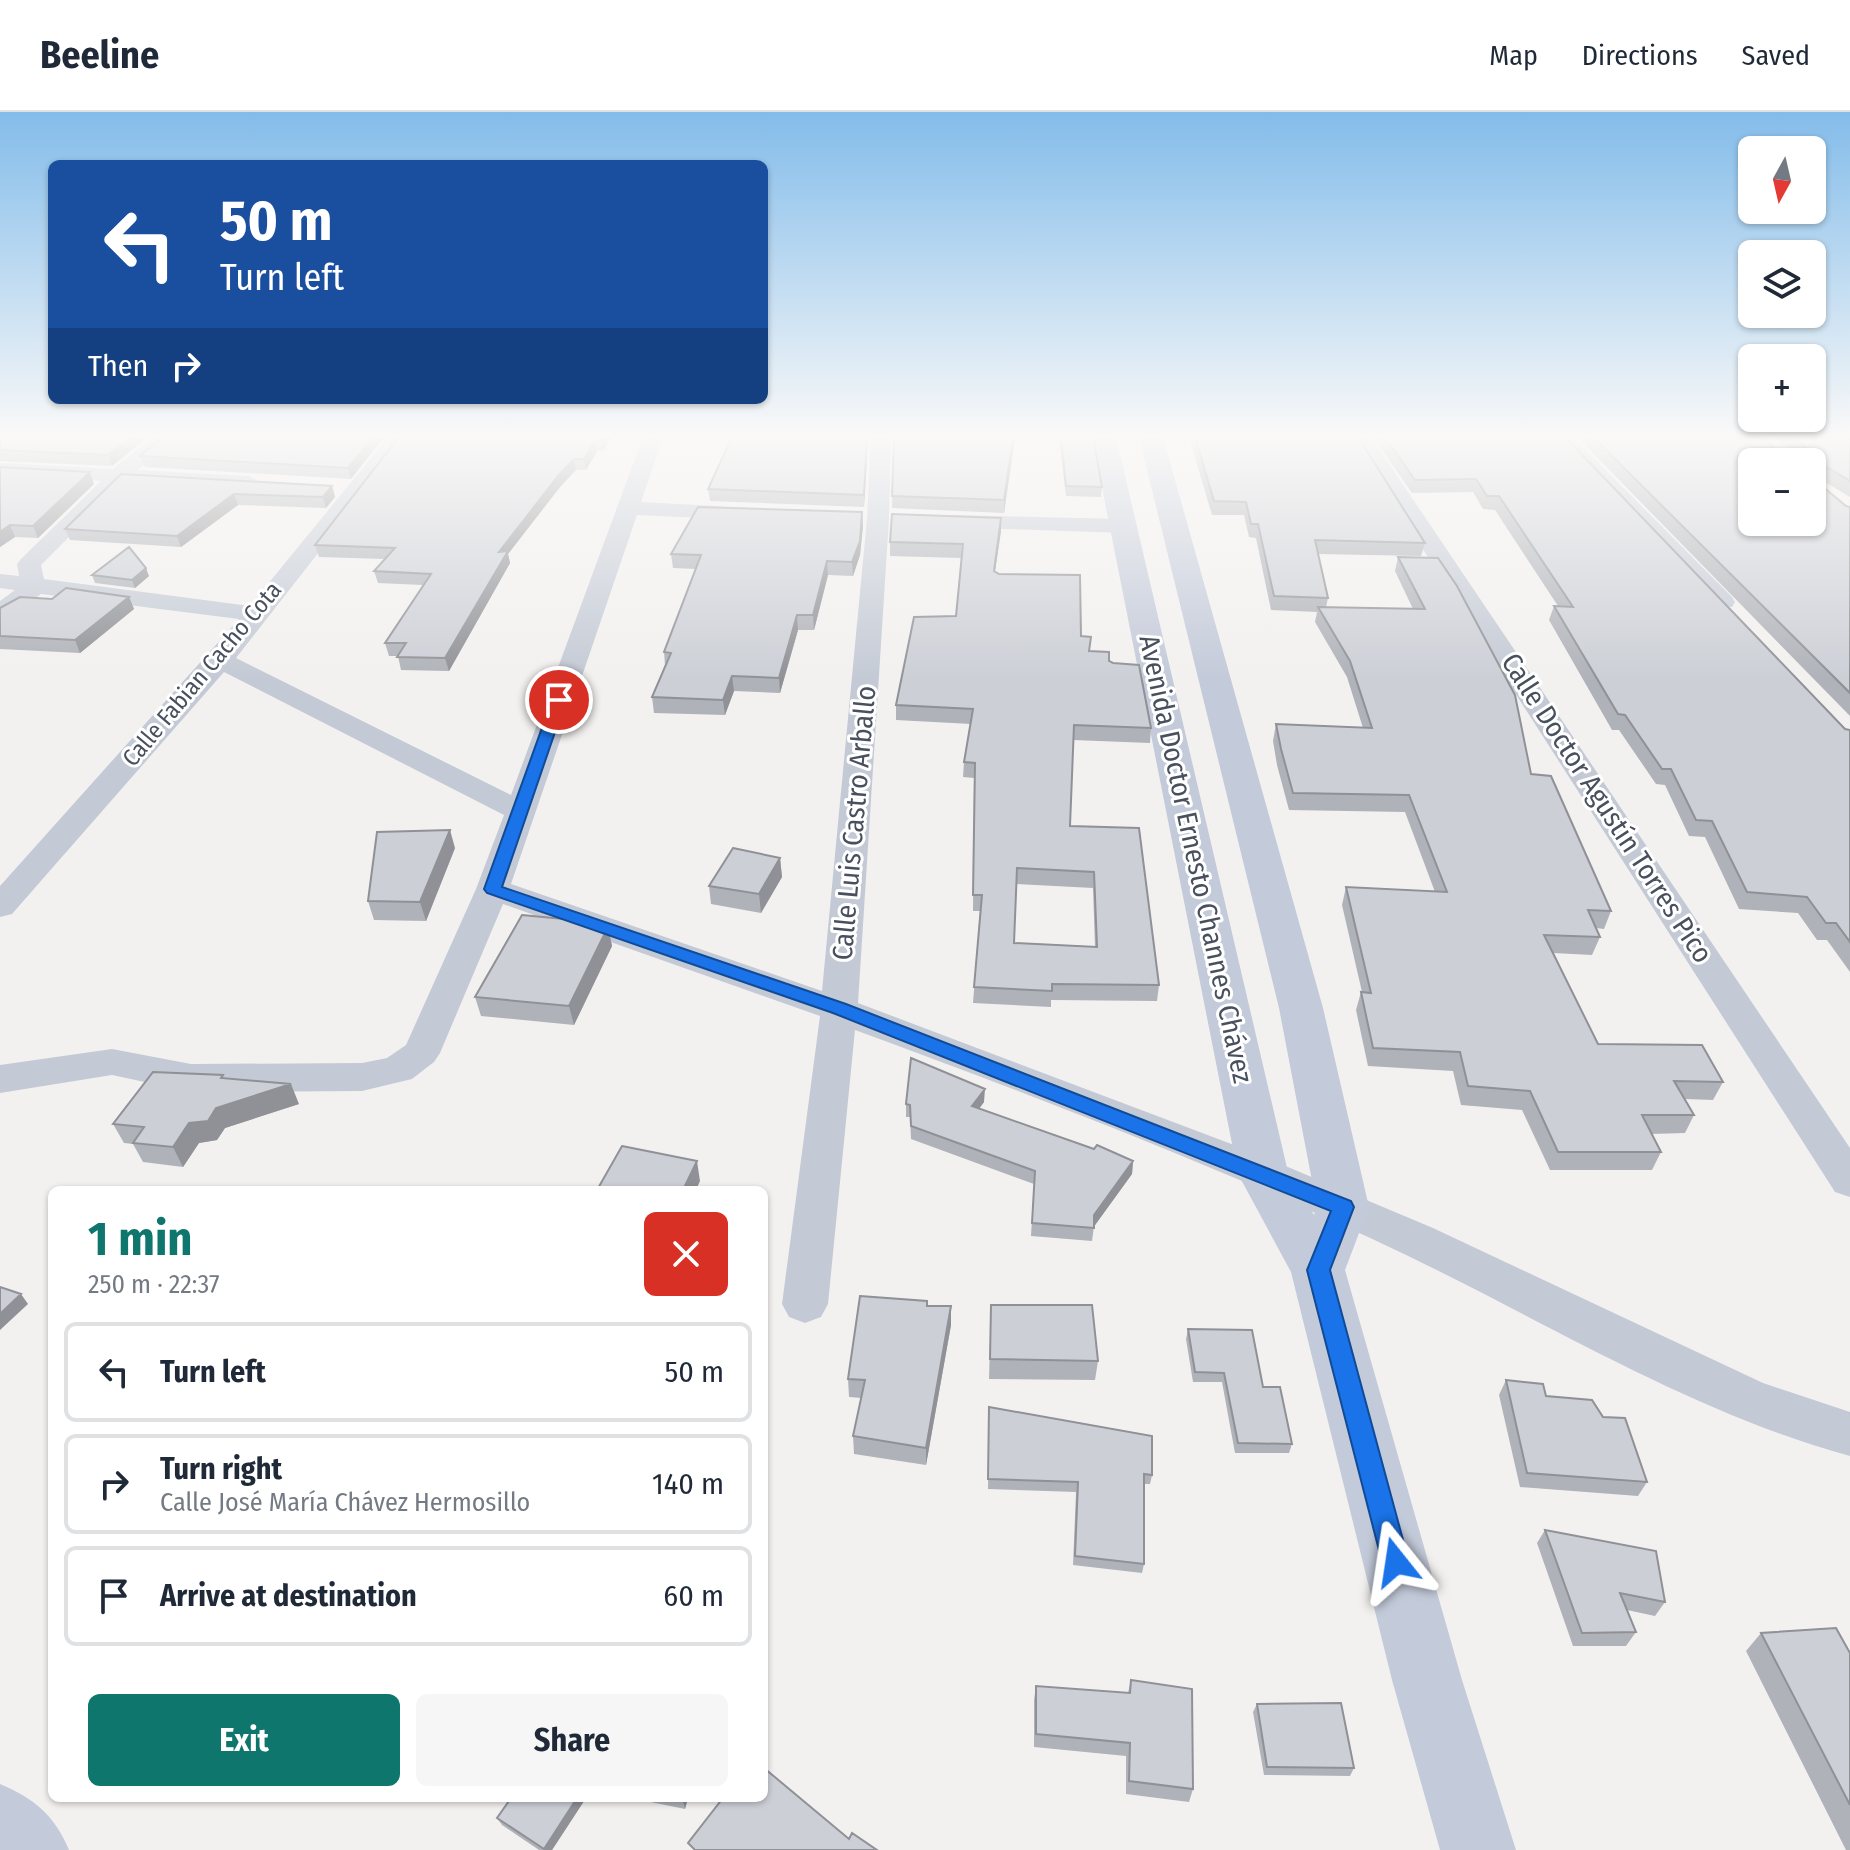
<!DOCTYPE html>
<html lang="en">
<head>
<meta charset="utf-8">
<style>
  body { margin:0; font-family:"Fira Sans Condensed",sans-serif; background:#f6f6f7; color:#1f2937; height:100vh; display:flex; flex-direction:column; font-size:30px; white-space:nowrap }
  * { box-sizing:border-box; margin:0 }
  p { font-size:26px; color:#747a83 }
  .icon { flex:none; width:44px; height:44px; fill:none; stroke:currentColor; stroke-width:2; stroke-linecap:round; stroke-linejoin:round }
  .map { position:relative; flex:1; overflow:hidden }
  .panel { position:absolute; left:48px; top:1074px; width:720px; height:616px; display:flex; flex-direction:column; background:#fff; border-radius:12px; box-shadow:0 2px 6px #0004 }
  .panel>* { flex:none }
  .guide { position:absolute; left:48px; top:48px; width:720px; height:244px; border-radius:12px; box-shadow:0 2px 6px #0004; background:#1a4fa0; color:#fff; overflow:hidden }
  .needle { width:52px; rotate:188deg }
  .controls { position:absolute; left:1738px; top:24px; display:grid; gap:16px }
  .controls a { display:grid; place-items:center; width:88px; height:88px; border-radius:12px; background:#fff; box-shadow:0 2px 6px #0004; font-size:40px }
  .pin { position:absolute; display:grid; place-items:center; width:68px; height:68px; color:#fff; margin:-34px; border:4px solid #fff; border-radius:50%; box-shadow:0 2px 8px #0007 }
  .me { position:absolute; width:88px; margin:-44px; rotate:345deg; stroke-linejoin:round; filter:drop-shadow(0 0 6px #0008) }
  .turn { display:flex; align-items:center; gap:28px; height:168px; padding:0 40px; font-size:36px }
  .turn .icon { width:104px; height:104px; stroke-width:2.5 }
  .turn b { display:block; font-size:56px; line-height:68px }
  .then { display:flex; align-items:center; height:76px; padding:0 40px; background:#0003; gap:16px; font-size:30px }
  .round { display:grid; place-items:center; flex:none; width:84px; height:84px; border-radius:12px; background:#f6f6f7 }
  .head { display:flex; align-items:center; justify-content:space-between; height:136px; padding:0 40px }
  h1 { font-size:48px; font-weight:700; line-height:60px; color:#0f766e }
  .action { display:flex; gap:16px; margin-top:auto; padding:16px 40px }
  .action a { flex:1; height:92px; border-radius:12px; background:#0f766e; color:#fff; font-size:32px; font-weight:700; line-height:92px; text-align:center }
  .action a+a { background:#f6f6f7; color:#1f2937 }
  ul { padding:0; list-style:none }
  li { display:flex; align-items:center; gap:24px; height:100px; margin:0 16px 12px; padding:0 24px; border:4px solid #e0e1e3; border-radius:12px }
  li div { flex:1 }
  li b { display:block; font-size:30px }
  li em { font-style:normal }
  header { display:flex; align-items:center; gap:48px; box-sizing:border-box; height:112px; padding:0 40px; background:#fff; border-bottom:2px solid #e0e1e3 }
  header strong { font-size:38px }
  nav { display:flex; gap:44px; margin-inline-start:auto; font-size:28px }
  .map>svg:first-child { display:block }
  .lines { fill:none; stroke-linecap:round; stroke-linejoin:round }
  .street { fill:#c4cad5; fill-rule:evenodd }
  .secondary { fill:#c3cad9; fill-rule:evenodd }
  .wall { fill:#afb2b8; fill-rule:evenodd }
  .shaded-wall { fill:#8f9196 }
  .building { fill:#cccfd6; stroke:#8f9196; stroke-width:2; fill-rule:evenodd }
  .route { fill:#1a73e8; stroke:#114b97; stroke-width:2 }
  .labels { text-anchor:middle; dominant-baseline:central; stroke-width:6; stroke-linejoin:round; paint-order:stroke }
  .far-street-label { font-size:24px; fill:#48505e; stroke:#fff }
  .street-label { font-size:28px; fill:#48505e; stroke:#fff }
</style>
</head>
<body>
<header>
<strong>Beeline</strong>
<nav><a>Map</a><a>Directions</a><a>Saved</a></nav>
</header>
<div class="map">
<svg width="1850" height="1738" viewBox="0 0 1850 1738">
  <rect width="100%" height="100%" fill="#f3f1f0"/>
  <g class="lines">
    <!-- street -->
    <path class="street" d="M 153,325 L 175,325 L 138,358 L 249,364 L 260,370 L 249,376 L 124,370 L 41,453 L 44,467 L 250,494 L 388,325 L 409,325 L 236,546 L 511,683 L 643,325 L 663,325 L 641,390 L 752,396 L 755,401 L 744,408 L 637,403 L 511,772 L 822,879 L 867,407 L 871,325 L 891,325 L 889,407 L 858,891 L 1250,1039 L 1433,1116 L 1763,1271 L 1850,1300 L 1850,1344 C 1693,1301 1550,1212 1404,1142 C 1226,1057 1040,986 855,918 L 828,1192 L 821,1205 L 805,1211 L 789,1205 L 782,1192 L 820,904 L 503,792 L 440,941 L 434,950 L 412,967 L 362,979 L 191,980 L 112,963 L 0,981 L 0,953 L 112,937 L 191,952 L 362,951 L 387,946 L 406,933 L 476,777 L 504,703 L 224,560 L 12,802 L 0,805 L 0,774 L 239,507 L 41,482 L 9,506 L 0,509 L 0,489 L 15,478 L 0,476 L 0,462 L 19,464 L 17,452 L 21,447 L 101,369 L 0,363 L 0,351 L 113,357 Z
      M 1351,325 L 1371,325 L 1850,1036 L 1850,1085 L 1835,1080 Z
      M 1552,325 L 1573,325 L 1732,485 L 1735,490 L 1732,495 L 1714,495 Z
      M 955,403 L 1125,407 L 1136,414 L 1125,421 L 947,415 L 944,410 L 947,405 Z"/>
    <!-- secondary -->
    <path class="secondary" d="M 1092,325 L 1116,325 L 1288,1060 L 1314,1103 L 1317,1095 L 1279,896 L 1139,325 L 1163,325 L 1323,896 L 1369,1095 L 1345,1158 L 1462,1568 L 1516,1738 L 1440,1738 L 1392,1568 L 1291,1160 L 1238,1062 Z
      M 0,1672 C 34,1686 55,1704 69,1738 L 0,1738 Z"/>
  </g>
  <!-- wall -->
  <path class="wall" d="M 0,325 L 148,325 L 112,354 L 0,349 Z
    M 163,325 L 384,325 L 351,367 L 145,355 L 140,344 Z
    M 399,325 L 612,325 L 603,339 L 597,339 L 586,358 L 576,358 L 560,375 L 508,442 L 510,451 L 449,559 L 401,558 L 398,544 L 389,544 L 385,531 L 423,473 L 378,471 L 374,459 L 385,447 L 319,445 L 315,433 Z
    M 868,325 L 864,395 L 710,389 L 708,377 Z
    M 894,325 L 1015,325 L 1004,401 L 892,396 Z
    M 1059,325 L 1093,325 L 1102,375 L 1101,385 L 1066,384 Z
    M 1189,325 L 1358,325 L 1425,431 L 1421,444 L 1318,442 L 1328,486 L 1326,495 L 1413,497 L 1395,459 L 1398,445 L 1531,662 L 1611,799 L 1604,817 L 1596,816 L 1600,825 L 1592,843 L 1553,841 L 1598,932 L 1723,970 L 1713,988 L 1685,987 L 1694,1003 L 1685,1021 L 1651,1022 L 1661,1040 L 1652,1058 L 1550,1058 L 1522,998 L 1461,993 L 1453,959 L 1368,954 L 1356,898 L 1361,880 L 1362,880 L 1342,793 L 1346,775 L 1435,780 L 1405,700 L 1289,698 L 1277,653 L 1273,629 L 1276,612 L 1363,616 L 1347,565 L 1315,510 L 1317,500 L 1271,498 L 1256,426 L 1249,425 L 1244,403 L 1212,403 Z
    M 1373,325 L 1565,325 L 1845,617 L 1850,618 L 1850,860 L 1827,828 L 1817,828 L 1798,801 L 1739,797 L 1705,725 L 1689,724 L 1665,673 L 1656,672 L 1619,618 L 1612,618 L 1549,508 L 1554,494 L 1558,494 L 1495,398 L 1483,397 L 1473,380 L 1412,381 Z
    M 1577,325 L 1763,325 L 1778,340 L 1791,339 L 1775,325 L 1850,325 L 1850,385 L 1815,364 L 1816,369 L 1846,394 L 1850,395 L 1850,604 Z
    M 0,355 L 94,372 L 38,426 L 15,425 L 0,435 Z
    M 121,362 L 332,374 L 335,385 L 326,396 L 238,393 L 181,435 L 70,428 L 65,417 Z
    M 1001,406 L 1001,419 L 995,459 L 1081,524 L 1090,539 L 1109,549 L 1151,616 L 1150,631 L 1073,628 L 1070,714 L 1159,873 L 1157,889 L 1051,888 L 1051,895 L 973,891 L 980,799 L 973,799 L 974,666 L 963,665 L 964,650 L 971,612 L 896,608 L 896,593 L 956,504 L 961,446 L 890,444 L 890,430 ZM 1016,772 L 1093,776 L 1095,835 L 1014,831 Z
    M 863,414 L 860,443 L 853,464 L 828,463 L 814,518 L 798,518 L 780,581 L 734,579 L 725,603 L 654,601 L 652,585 L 665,553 L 664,540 L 696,457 L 673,456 L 671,442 Z
    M 92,463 L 149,464 L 135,476 L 95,471 Z
    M 129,485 L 134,497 L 80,541 L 0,537 L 0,496 L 52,487 Z
    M 455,736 L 426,809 L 374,808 L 368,789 Z
    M 780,746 L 782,765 L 761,801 L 711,792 L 709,774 Z
    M 608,815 L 612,834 L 574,913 L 481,904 L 475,885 Z
    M 223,963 L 224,966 L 299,992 L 225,1016 L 217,1028 L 199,1031 L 183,1055 L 143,1050 L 133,1032 L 124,1031 L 113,1012 Z
    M 984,990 L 979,997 L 1094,1037 L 1133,1049 L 1132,1062 L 1094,1114 L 1092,1129 L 1031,1124 L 1034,1072 L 911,1027 L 910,1005 L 906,1005 L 906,992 Z
    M 991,1193 L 1098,1249 L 1095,1268 L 989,1267 Z
    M 927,1194 L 951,1194 L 951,1213 L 926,1353 L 854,1342 L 853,1324 L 862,1286 L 849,1285 L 848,1267 Z
    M 1188,1217 L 1292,1332 L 1289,1341 L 1235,1341 L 1222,1270 L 1193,1270 L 1186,1227 Z
    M 1506,1268 L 1546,1284 L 1647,1370 L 1638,1384 L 1520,1375 L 1499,1283 Z
    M 989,1295 L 1152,1363 L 1150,1372 L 1144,1372 L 1144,1452 L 1142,1461 L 1073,1453 L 1076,1380 L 988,1377 Z
    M 1545,1418 L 1665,1490 L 1655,1504 L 1627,1498 L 1636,1520 L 1626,1534 L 1573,1534 L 1537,1431 Z
    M 1761,1521 L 1850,1541 L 1850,1738 L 1846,1738 L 1746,1539 Z
    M 1131,1568 L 1193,1677 L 1189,1690 L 1126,1682 L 1126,1644 L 1034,1635 L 1034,1588 L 1036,1574 L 1128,1581 Z
    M 1257,1592 L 1354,1656 L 1350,1664 L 1264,1663 L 1253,1600 Z
    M 511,1686 L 586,1686 L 552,1738 L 539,1738 L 502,1713 L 497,1706 Z
    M 631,1686 L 688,1686 L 685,1697 Z"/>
  <!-- shaded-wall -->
  <path class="shaded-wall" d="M 131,325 L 148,325 L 112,354 L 108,343 Z
    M 373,325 L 384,325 L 351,367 L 348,356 Z
    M 604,325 L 612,325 L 603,339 L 602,329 Z
    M 868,325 L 864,395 L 864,383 Z
    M 1013,325 L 1015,325 L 1004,401 L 1004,388 Z
    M 595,328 L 597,339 L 586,358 L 584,347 Z
    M 574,347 L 576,358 L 560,375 L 508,442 L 510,451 L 449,559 L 445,546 L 499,440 L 558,364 Z
    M 90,360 L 94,372 L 38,426 L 33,414 Z
    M 332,374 L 335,385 L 326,396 L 323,385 Z
    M 234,382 L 238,393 L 181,435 L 177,424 Z
    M 862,400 L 863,414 L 860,443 L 853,464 L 852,450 Z
    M 1001,406 L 1001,419 L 993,472 L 994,459 Z
    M 10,413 L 15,425 L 0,435 L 0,420 Z
    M 827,449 L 828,463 L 814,518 L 813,503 Z
    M 146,456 L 149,464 L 135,476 L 132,468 Z
    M 129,485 L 134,497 L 80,541 L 75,528 Z
    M 797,503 L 798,518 L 780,581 L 779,566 Z
    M 732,564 L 734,579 L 725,603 L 723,588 Z
    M 450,718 L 455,736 L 426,809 L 420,790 Z
    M 780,746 L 782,765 L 761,801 L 759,782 Z
    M 608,815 L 612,834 L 574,913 L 569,894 Z
    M 291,972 L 299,992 L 225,1016 L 217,1028 L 199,1031 L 183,1055 L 173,1035 L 189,1011 L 216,996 Z
    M 985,977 L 984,990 L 971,1007 L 972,994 Z
    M 697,1049 L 700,1069 L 696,1078 L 683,1078 Z
    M 1133,1049 L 1132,1062 L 1093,1116 L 1094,1103 Z
    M 21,1182 L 28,1192 L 0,1218 L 0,1202 Z
    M 951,1194 L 951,1213 L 926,1353 L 926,1336 Z
    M 577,1686 L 586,1686 L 552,1738 L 545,1738 L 544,1737 Z
    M 684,1686 L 688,1686 L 685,1697 L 683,1689 Z"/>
  <!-- building -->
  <path class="building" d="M 0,325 L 131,325 L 108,343 L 0,338 Z
    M 163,325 L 373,325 L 348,356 L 140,344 Z
    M 399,325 L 604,325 L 602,329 L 595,328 L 584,347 L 574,347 L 558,364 L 499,440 L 508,439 L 445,546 L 397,545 L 406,531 L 385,531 L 431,462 L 374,459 L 395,436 L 315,433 Z
    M 732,325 L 867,325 L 864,383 L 708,377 Z
    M 894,325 L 1013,325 L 1004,388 L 892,384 Z
    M 1061,325 L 1093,325 L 1102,375 L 1066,374 Z
    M 1195,325 L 1358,325 L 1425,431 L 1315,428 L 1328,486 L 1274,484 L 1258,412 L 1251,412 L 1246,390 L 1214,389 Z
    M 1385,325 L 1565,325 L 1845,617 L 1850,618 L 1850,830 L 1836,811 L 1826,811 L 1807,785 L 1747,780 L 1712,709 L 1696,708 L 1671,657 L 1662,657 L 1625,603 L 1618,602 L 1554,494 L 1573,495 L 1499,384 L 1487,384 L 1476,367 L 1415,368 Z
    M 1593,325 L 1763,325 L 1778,340 L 1805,339 L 1805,335 L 1794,325 L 1850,325 L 1850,369 L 1815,348 L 1816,369 L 1846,394 L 1850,395 L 1850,581 ZM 1752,350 L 1812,350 L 1812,410 L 1752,410 Z
    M 0,355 L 90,360 L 33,414 L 10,413 L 0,420 Z
    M 121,362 L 332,374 L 323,385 L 234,382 L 177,424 L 65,417 Z
    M 698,395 L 862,400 L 860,429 L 852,450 L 827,449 L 813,503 L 797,503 L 779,566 L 732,564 L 723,588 L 652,585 L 671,541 L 664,540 L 701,443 L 671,442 Z
    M 892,402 L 1001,406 L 994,459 L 999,462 L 1080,463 L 1081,524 L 1091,525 L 1089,539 L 1109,540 L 1109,549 L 1113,551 L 1139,553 L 1151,616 L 1074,613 L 1070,714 L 1139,716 L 1159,873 L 1052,872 L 1052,879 L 974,875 L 982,783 L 973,783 L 975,651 L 964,650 L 973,597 L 896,593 L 914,505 L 956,504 L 963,432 L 890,430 ZM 1017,756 L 1094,760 L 1097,835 L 1014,831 Z
    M 129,435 L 146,456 L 132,468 L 92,463 Z
    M 1398,445 L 1438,446 L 1457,474 L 1515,583 L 1531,662 L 1551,664 L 1611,799 L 1588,798 L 1600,825 L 1544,823 L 1598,932 L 1702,933 L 1723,970 L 1674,969 L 1694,1003 L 1642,1003 L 1661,1040 L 1558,1040 L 1530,979 L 1468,974 L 1460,940 L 1373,936 L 1361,880 L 1371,881 L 1346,775 L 1447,780 L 1409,683 L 1293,681 L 1281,637 L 1276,612 L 1372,616 L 1350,549 L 1318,495 L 1425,497 Z
    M 66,476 L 129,485 L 75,528 L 0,524 L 0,496 L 20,485 L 52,487 Z
    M 450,718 L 420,790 L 368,789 L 377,720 Z
    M 733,736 L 780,746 L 759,782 L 709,774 Z
    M 522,803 L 595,810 L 608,815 L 569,894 L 475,885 Z
    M 911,946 L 985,977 L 972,994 L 1094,1037 L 1097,1033 L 1133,1049 L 1094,1103 L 1094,1116 L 1032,1111 L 1035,1059 L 911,1014 L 910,993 L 906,992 Z
    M 153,960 L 223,963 L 221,966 L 291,972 L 216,996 L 208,1009 L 189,1011 L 173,1035 L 133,1031 L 144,1015 L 113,1012 Z
    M 622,1034 L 697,1049 L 683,1078 L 597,1078 Z
    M 0,1175 L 21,1182 L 0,1202 Z
    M 860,1184 L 927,1189 L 927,1194 L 951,1194 L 926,1336 L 853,1324 L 865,1268 L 848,1267 Z
    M 991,1193 L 1092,1193 L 1098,1249 L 990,1247 Z
    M 1188,1217 L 1252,1218 L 1263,1275 L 1280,1275 L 1292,1332 L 1238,1331 L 1224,1261 L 1195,1260 Z
    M 1506,1268 L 1543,1272 L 1546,1284 L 1592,1288 L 1603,1305 L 1625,1306 L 1647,1370 L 1527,1361 Z
    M 989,1295 L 1152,1324 L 1152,1363 L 1144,1362 L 1144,1452 L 1075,1444 L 1078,1370 L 988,1367 Z
    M 1545,1418 L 1656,1439 L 1665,1490 L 1620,1481 L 1636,1520 L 1582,1521 Z
    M 1836,1516 L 1850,1541 L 1850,1693 L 1761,1521 Z
    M 1131,1568 L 1192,1577 L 1193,1677 L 1129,1669 L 1130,1631 L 1036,1622 L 1036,1574 L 1130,1581 Z
    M 1341,1591 L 1354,1656 L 1267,1655 L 1257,1592 Z
    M 764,1656 L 849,1727 L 852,1721 L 877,1738 L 695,1738 L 688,1731 L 723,1686 L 764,1686 Z
    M 511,1686 L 577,1686 L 544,1737 L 497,1706 Z
    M 667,1686 L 684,1686 L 683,1689 Z"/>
  <!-- sky -->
  <linearGradient id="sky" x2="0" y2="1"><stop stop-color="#83bcea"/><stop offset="0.57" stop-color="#faf9f8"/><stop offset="1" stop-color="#faf9f8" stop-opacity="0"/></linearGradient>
  <rect width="1850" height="568" fill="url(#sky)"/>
  <!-- route -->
  <path class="route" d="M 559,584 L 566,588 L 502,775 L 846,892 L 1351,1089 L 1354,1095 L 1330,1158 L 1409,1450 L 1405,1460 L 1396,1463 L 1386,1460 L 1382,1450 L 1307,1158 L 1331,1099 L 833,901 L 487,781 L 484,777 L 552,588 Z"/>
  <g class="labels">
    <!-- far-street labels -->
    <g class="far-street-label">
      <text transform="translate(202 562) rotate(-50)">Calle Fabian Cacho Cota</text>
    </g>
    <!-- street labels -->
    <g class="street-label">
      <text transform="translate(1607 696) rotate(57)">Calle Doctor Agustín Torres Pico</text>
      <text transform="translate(854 711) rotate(-85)">Calle Luis Castro Arballo</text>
      <text transform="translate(1196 747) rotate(78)">Avenida Doctor Ernesto Channes Chávez</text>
    </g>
  </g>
</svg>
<div class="controls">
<a><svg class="needle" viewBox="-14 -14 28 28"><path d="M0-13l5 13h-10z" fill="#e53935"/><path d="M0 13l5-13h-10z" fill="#747a83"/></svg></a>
<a><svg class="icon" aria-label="layers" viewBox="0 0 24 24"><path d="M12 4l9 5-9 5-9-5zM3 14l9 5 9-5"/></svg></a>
<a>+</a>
<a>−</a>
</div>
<div class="pin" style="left:559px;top:588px;background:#d93025"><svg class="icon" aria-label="arrive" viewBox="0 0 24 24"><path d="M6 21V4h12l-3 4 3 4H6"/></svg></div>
<svg class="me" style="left:1396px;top:1450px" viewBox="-20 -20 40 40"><path d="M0-17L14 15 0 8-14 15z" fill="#1a73e8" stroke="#fff" stroke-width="4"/></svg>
<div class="guide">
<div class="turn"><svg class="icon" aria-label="left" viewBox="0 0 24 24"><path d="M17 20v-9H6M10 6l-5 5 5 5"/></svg><div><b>50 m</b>Turn left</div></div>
<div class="then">Then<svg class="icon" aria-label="right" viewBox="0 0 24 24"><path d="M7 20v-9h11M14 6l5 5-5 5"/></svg></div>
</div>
<section class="panel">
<div class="head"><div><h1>1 min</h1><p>250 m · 22:37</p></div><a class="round" style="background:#d93025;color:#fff"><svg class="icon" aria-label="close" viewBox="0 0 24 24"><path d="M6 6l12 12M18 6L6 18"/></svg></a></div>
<ul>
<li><svg class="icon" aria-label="left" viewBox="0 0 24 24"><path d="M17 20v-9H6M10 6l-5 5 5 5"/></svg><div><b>Turn left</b></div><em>50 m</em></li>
<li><svg class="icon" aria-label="right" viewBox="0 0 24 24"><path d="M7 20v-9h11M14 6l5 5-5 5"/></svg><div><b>Turn right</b><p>Calle José María Chávez Hermosillo</p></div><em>140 m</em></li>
<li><svg class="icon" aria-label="arrive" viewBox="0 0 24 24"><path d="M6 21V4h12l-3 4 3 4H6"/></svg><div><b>Arrive at destination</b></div><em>60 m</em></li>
</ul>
<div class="action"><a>Exit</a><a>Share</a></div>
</section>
</div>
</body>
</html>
